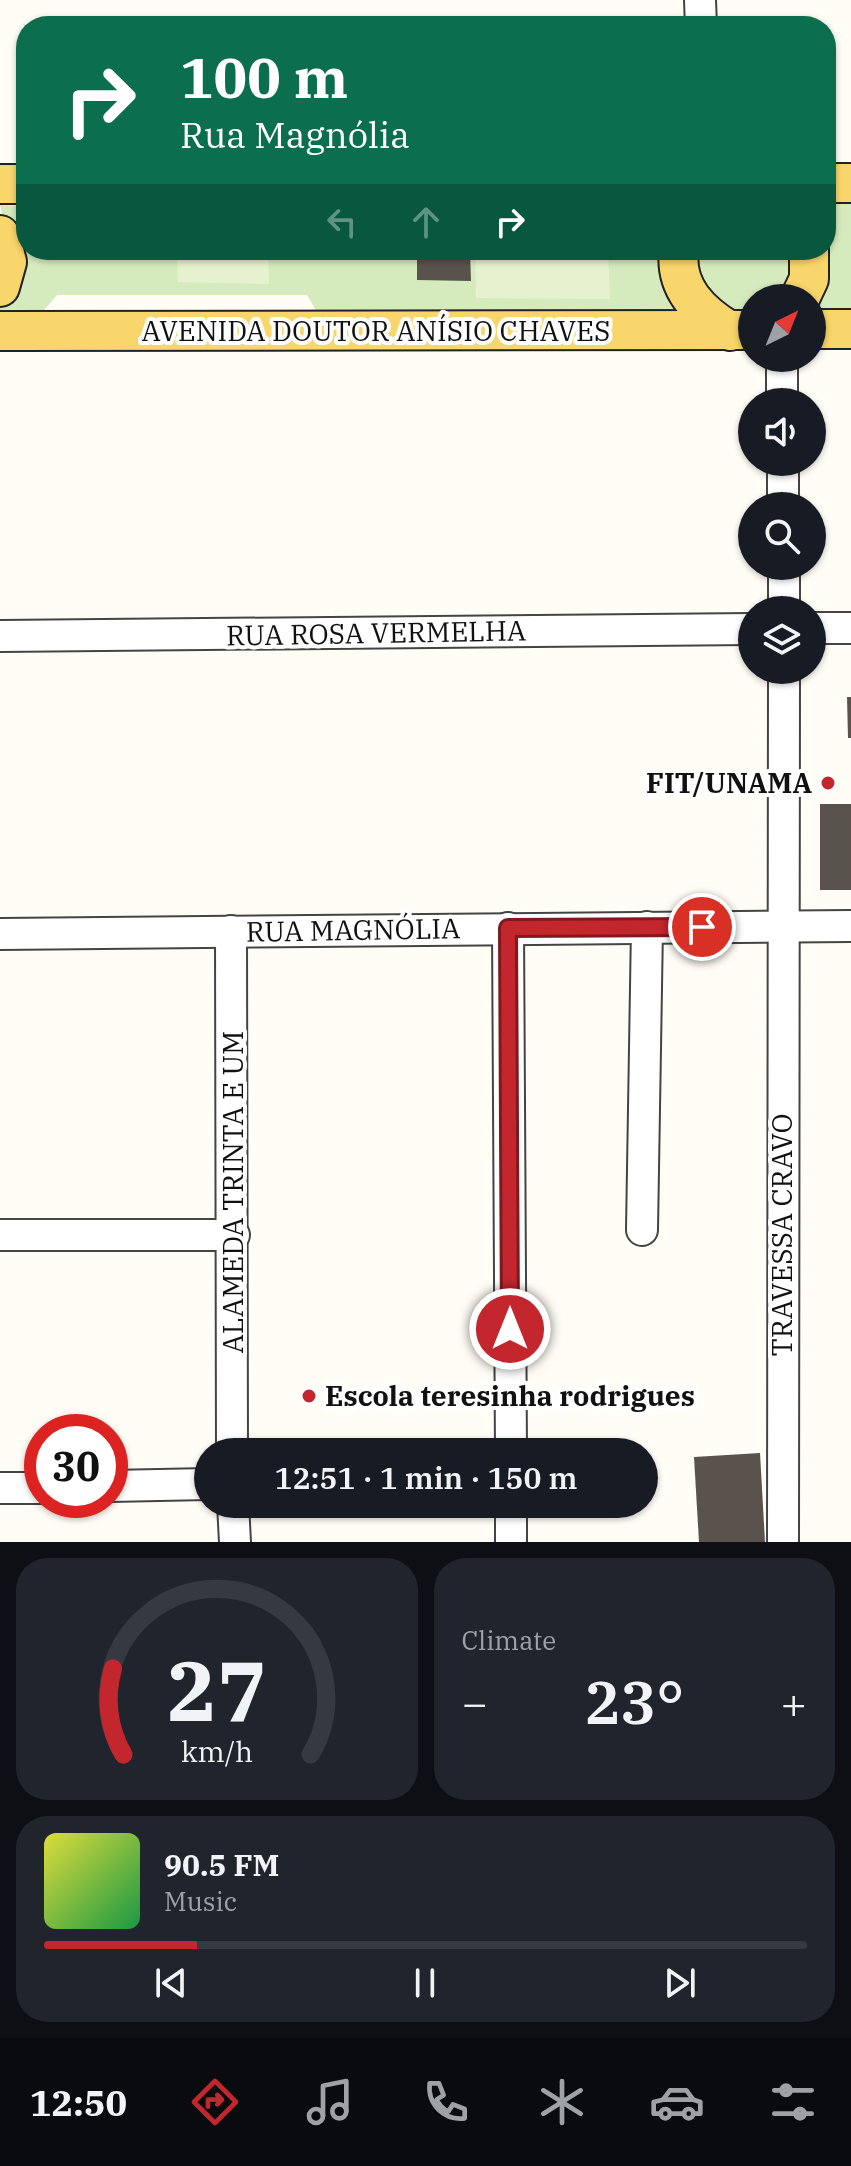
<!DOCTYPE html>
<html lang="en">
<head>
<meta charset="utf-8">
<style>
  body { margin:0; font-family:"IBM Plex Serif",serif; background:#20242c; color:#f1f3f6; height:100vh; display:flex; flex-direction:column; font-size:30px; white-space:nowrap }
  * { box-sizing:border-box; margin:0 }
  p { font-size:26px; color:#9ea1a6 }
  .icon { flex:none; width:44px; height:44px; fill:none; stroke:currentColor; stroke-width:2; stroke-linecap:round; stroke-linejoin:round }
  .map { position:relative; height:1542px; overflow:hidden }
  .details { display:flex; flex-direction:column; gap:16px; padding:16px; background:#0d0f14; flex:1 }
  .details>* { flex:none }
  .hud { position:absolute; left:16px; top:16px; width:820px; height:244px; border-radius:32px; box-shadow:0 2px 6px #0004; background:#0b6e4f; color:#fff; overflow:hidden }
  .needle { width:52px; rotate:43deg }
  .buttons { position:absolute; left:738px; top:284px; display:grid; gap:16px }
  .buttons a { display:grid; place-items:center; width:88px; height:88px; border-radius:50%; background:#171b24; box-shadow:0 2px 6px #0004; font-size:40px }
  .speed { position:absolute; left:24px; top:1414px; display:flex; gap:16px; font-size:40px; font-weight:700; text-align:center }
  .speed>* { display:grid; place-content:center; width:104px; height:104px; border-radius:50%; background:#171b24; box-shadow:0 2px 6px #0004; line-height:1 }
  .speed .limit { border:12px solid #d22; background:#fff; color:#111 }
  .pin { position:absolute; display:grid; place-items:center; width:68px; height:68px; color:#fff; margin:-34px; border:4px solid #fff; border-radius:50%; box-shadow:0 2px 8px #0007 }
  .me { position:absolute; width:88px; margin:-44px; rotate:0deg; stroke-linejoin:round; filter:drop-shadow(0 0 6px #0008) }
  .turn { display:flex; align-items:center; gap:28px; height:168px; padding:0 32px; font-size:36px }
  .turn .icon { width:104px; height:104px; stroke-width:2.5 }
  .turn b { display:block; font-size:56px; line-height:68px }
  .lanes { display:flex; align-items:center; height:76px; padding:0 32px; background:#0003; justify-content:center; gap:40px; direction:ltr }
  .lanes .off { opacity:.35 }
  .big { font-size:60px; font-weight:600; line-height:1.1 }
  .details .card { flex:1; display:flex; flex-direction:column; justify-content:center; gap:12px; min-width:0; padding:0 28px; border-radius:32px; background:#20242c }
  .details .dial { align-items:center; gap:0 }
  .dial svg { height:208px; overflow:visible; fill:none; stroke:#363941; stroke-width:7; stroke-linecap:round; text-anchor:middle }
  .dial text { fill:#f1f3f6; stroke:none }
  .song { display:flex; align-items:center; gap:24px }
  .cover { width:96px; height:96px; border-radius:12px; background:linear-gradient(135deg,hsl(60 70% 55%),hsl(140 70% 35%)) }
  .played { height:8px; border-radius:4px; background:linear-gradient(90deg,#c4262e 20%,#363941 20%) }
  .keys { display:flex; justify-content:space-around; direction:ltr }
  .heat { display:flex; justify-content:space-between; align-items:center; font-size:44px; direction:ltr }
  .details .tiles { flex:1; display:grid; gap:16px; grid-template-columns:1fr 1fr }
  .card:last-child { grid-column:span 2 }
  .trip { position:absolute; left:194px; top:1438px; width:464px; height:80px; border-radius:40px; background:#171b24; box-shadow:0 2px 6px #0004; font-weight:600; line-height:80px; text-align:center }
  .tab-bar { display:flex; height:128px; justify-content:space-around; align-items:center; background:#090b0e; color:#9ea1a6 }
  .tab-bar .icon { width:56px; height:56px }
  .tab-bar .selected { color:#c4262e }
  .tab-bar b { font-size:36px; color:#f1f3f6 }
  .map>svg:first-child { display:block }
  .green { fill:#d5ebbd }
  .pitch { fill:#e6f2cf }
  .building { fill:#5a524d }
  .lines { fill:none; stroke-linecap:round; stroke-linejoin:round }
  .minor-casing { stroke:#444; stroke-width:34 }
  .major-casing { stroke:#222; stroke-width:42 }
  .minor { stroke:#fff; stroke-width:30 }
  .major { stroke:#f9d66b; stroke-width:38 }
  .route-casing { stroke:#7f191e; stroke-width:20 }
  .route { stroke:#c4262e; stroke-width:14 }
  .poi-dot { fill:#c4262e; stroke:#fff; stroke-width:3 }
  .labels { text-anchor:middle; stroke-width:8; stroke-linejoin:round; paint-order:stroke }
  .street-label { font-size:28px; fill:#111; stroke:#fff }
  .poi-label { font-size:28px; font-weight:bold; fill:#111; stroke:#fff; text-anchor:end }
</style>
</head>
<body>
<div class="map">
<svg width="851" height="1542" viewBox="0 0 851 1542">
  <rect width="100%" height="100%" fill="#fffdf5"/>
  <g class="green">
    <path d="M851 198V315L812 316 826 250V200Z"/>
    <path d="M0 205 26 206V250H666L692 316 318 314 307 295H57L39 316 0 315V307L17 290Z"/>
    <path d="M685 250H801L787 298H752V317L715 310Z"/>
  </g>
  <g class="pitch">
    <path d="M177 250H268L269 284 178 282Z"/>
    <path d="M475 250H608L610 299 476 298Z"/>
  </g>
  <g class="building">
    <path d="M417 250H470L471 281 417 280Z"/>
    <path d="M847 697H851V738H848Z"/>
    <rect x="820" y="804" width="31" height="86"/>
    <path d="M760 1453 765 1542H699L694 1457Z"/>
  </g>
  <g class="lines">
    <defs>
      <g id="minor">
        <path d="M700 0 701 26"/>
        <path d="M782 358V402"/>
        <path d="M783 462V506"/>
        <path d="M784 566V610"/>
        <path d="M812 628H851"/>
        <path d="M0 636 752 629"/>
        <path d="M508 928 511 1452"/>
        <path d="M231 931 232 1452"/>
        <path d="M0 934 851 926"/>
        <path d="M642 1230 647 927"/>
        <path d="M0 1235H234"/>
        <path d="M110 1486 208 1484"/>
        <path d="M0 1488H42"/>
        <path d="M233 1504 235 1542"/>
        <path d="M511 1504V1542"/>
        <path d="M783 1542 784 670"/>
      </g>
      <g id="major">
        <path d="M826 183H851"/>
        <path d="M0 184H26"/>
        <path d="M0 235 7 262 0 287"/>
        <path d="M679 250C674 288 700 313 730 331"/>
        <path d="M800 298 809 279V250"/>
        <path d="M812 329H851"/>
        <path d="M0 331 752 330"/>
      </g>
    </defs>
    <use href="#minor" class="minor-casing"/>
    <use href="#major" class="major-casing"/>
    <use href="#minor" class="minor"/>
    <use href="#major" class="major"/>
  </g>
  <g class="lines">
    <defs>
      <path id="route" d="M510 1329 508 928 702 927"/>
    </defs>
    <use href="#route" class="route-casing"/>
    <use href="#route" class="route"/>
  </g>
  <g class="poi-dot">
    <circle cx="828" cy="783" r="8"/>
    <circle cx="309" cy="1396" r="8"/>
  </g>
  <g class="labels">
    <g class="street-label">
      <text x="376" y="341">AVENIDA DOUTOR ANÍSIO CHAVES</text>
      <text transform="translate(376 633) rotate(-1)" y="10">RUA ROSA VERMELHA</text>
      <text transform="translate(353 930) rotate(-1)" y="10">RUA MAGNÓLIA</text>
      <text transform="translate(233 1192) rotate(-90)" y="10">ALAMEDA TRINTA E UM</text>
      <text transform="translate(782 1235) rotate(-90)" y="10">TRAVESSA CRAVO</text>
    </g>
    <g class="poi-label">
      <text x="812" y="793">FIT/UNAMA</text>
      <text x="325" y="1406" text-anchor="start">Escola teresinha rodrigues</text>
    </g>
  </g>
</svg>
<div class="buttons">
<a><svg class="needle" viewBox="-14 -14 28 28"><path d="M0-13l5 13h-10z" fill="#e53935"/><path d="M0 13l5-13h-10z" fill="#9ea1a6"/></svg></a>
<a><svg class="icon" aria-label="sound" viewBox="0 0 24 24"><path d="M4 9h4l5-4v14l-5-4H4zM17 9q2 3 0 6"/></svg></a>
<a><svg class="icon" aria-label="search" viewBox="0 0 24 24"><circle cx="10" cy="10" r="6"/><path d="M15 15l6 6"/></svg></a>
<a><svg class="icon" aria-label="layers" viewBox="0 0 24 24"><path d="M12 4l9 5-9 5-9-5zM3 14l9 5 9-5"/></svg></a>
</div>
<div class="speed"><div class="limit">30</div></div>
<div class="pin" style="left:702px;top:927px;background:#d93025"><svg class="icon" aria-label="arrive" viewBox="0 0 24 24"><path d="M6 21V4h12l-3 4 3 4H6"/></svg></div>
<svg class="me" style="left:510px;top:1329px" viewBox="-20 -20 40 40"><circle r="17" fill="#c4262e" stroke="#fff" stroke-width="3"/><path d="M0-11L8 9 0 5-8 9z" fill="#fff"/></svg>
<div class="trip">12:51 · 1 min · 150 m</div>
<div class="hud">
<div class="turn"><svg class="icon" aria-label="right" viewBox="0 0 24 24"><path d="M7 20v-9h11M14 6l5 5-5 5"/></svg><div><b>100 m</b>Rua Magnólia</div></div>
<div class="lanes"><svg class="icon off" aria-label="left" viewBox="0 0 24 24"><path d="M17 20v-9H6M10 6l-5 5 5 5"/></svg><svg class="icon off" aria-label="ahead" viewBox="0 0 24 24"><path d="M12 20V5M6 11l6-6 6 6"/></svg><svg class="icon" aria-label="right" viewBox="0 0 24 24"><path d="M7 20v-9h11M14 6l5 5-5 5"/></svg></div>
</div>
</div>
<section class="details">
<div class="tiles">
<div class="card dial"><svg viewBox="0 0 100 80">
<path d="M14 69A42 42 0 1 1 86 69"/>
<path d="M14 69A42 42 0 0 1 10 36" stroke="#c4262e"/>
<text x="50" y="56" font-size="32" font-weight="700">27</text>
<text x="50" y="72" font-size="11">km/h</text>
</svg></div>
<div class="card"><p>Climate</p>
<div class="heat"><a>−</a><b class="big">23°</b><a>+</a></div>
</div>
<div class="card">
<div class="song"><i class="cover"></i><div><b>90.5 FM</b><p>Music</p></div></div>
<div class="played"></div>
<div class="keys"><svg class="icon" aria-label="previous" viewBox="0 0 24 24"><path d="M18 5L8 12l10 7zM5 5v14"/></svg><svg class="icon" aria-label="pause" viewBox="0 0 24 24"><path d="M8 5v14M16 5v14"/></svg><svg class="icon" aria-label="next" viewBox="0 0 24 24"><path d="M6 5l10 7-10 7zM19 5v14"/></svg></div>
</div>
</div>
</section>
<nav class="tab-bar">
<b>12:50</b>
<svg class="icon selected" aria-label="directions" viewBox="0 0 24 24"><path d="M12 3l9 9-9 9-9-9zM9 14v-3h6M13 9l2 2-2 2"/></svg>
<svg class="icon" aria-label="music" viewBox="0 0 24 24"><path d="M9 18V5l10-2v13"/><circle cx="6" cy="18" r="3"/><circle cx="16" cy="16" r="3"/></svg>
<svg class="icon" aria-label="phone" viewBox="0 0 24 24"><path d="M5 4h4l2 5-3 2q2 4 5 5l2-3 5 2v4C11 20 4 13 5 4z"/></svg>
<svg class="icon" aria-label="climate" viewBox="0 0 24 24"><path d="M12 3v18M4 7l16 10M4 17L20 7"/></svg>
<svg class="icon" aria-label="car" viewBox="0 0 24 24"><path d="M5 17H2v-5l4-1 3-4h7l3 4 3 1v5h-3M9 17h6M6 11h13"/><circle cx="7" cy="17" r="2"/><circle cx="17" cy="17" r="2"/></svg>
<svg class="icon" aria-label="filters" viewBox="0 0 24 24"><path d="M4 7h16M4 17h16"/><circle cx="9" cy="7" r="2"/><circle cx="15" cy="17" r="2"/></svg>
</nav>
</body>
</html>
